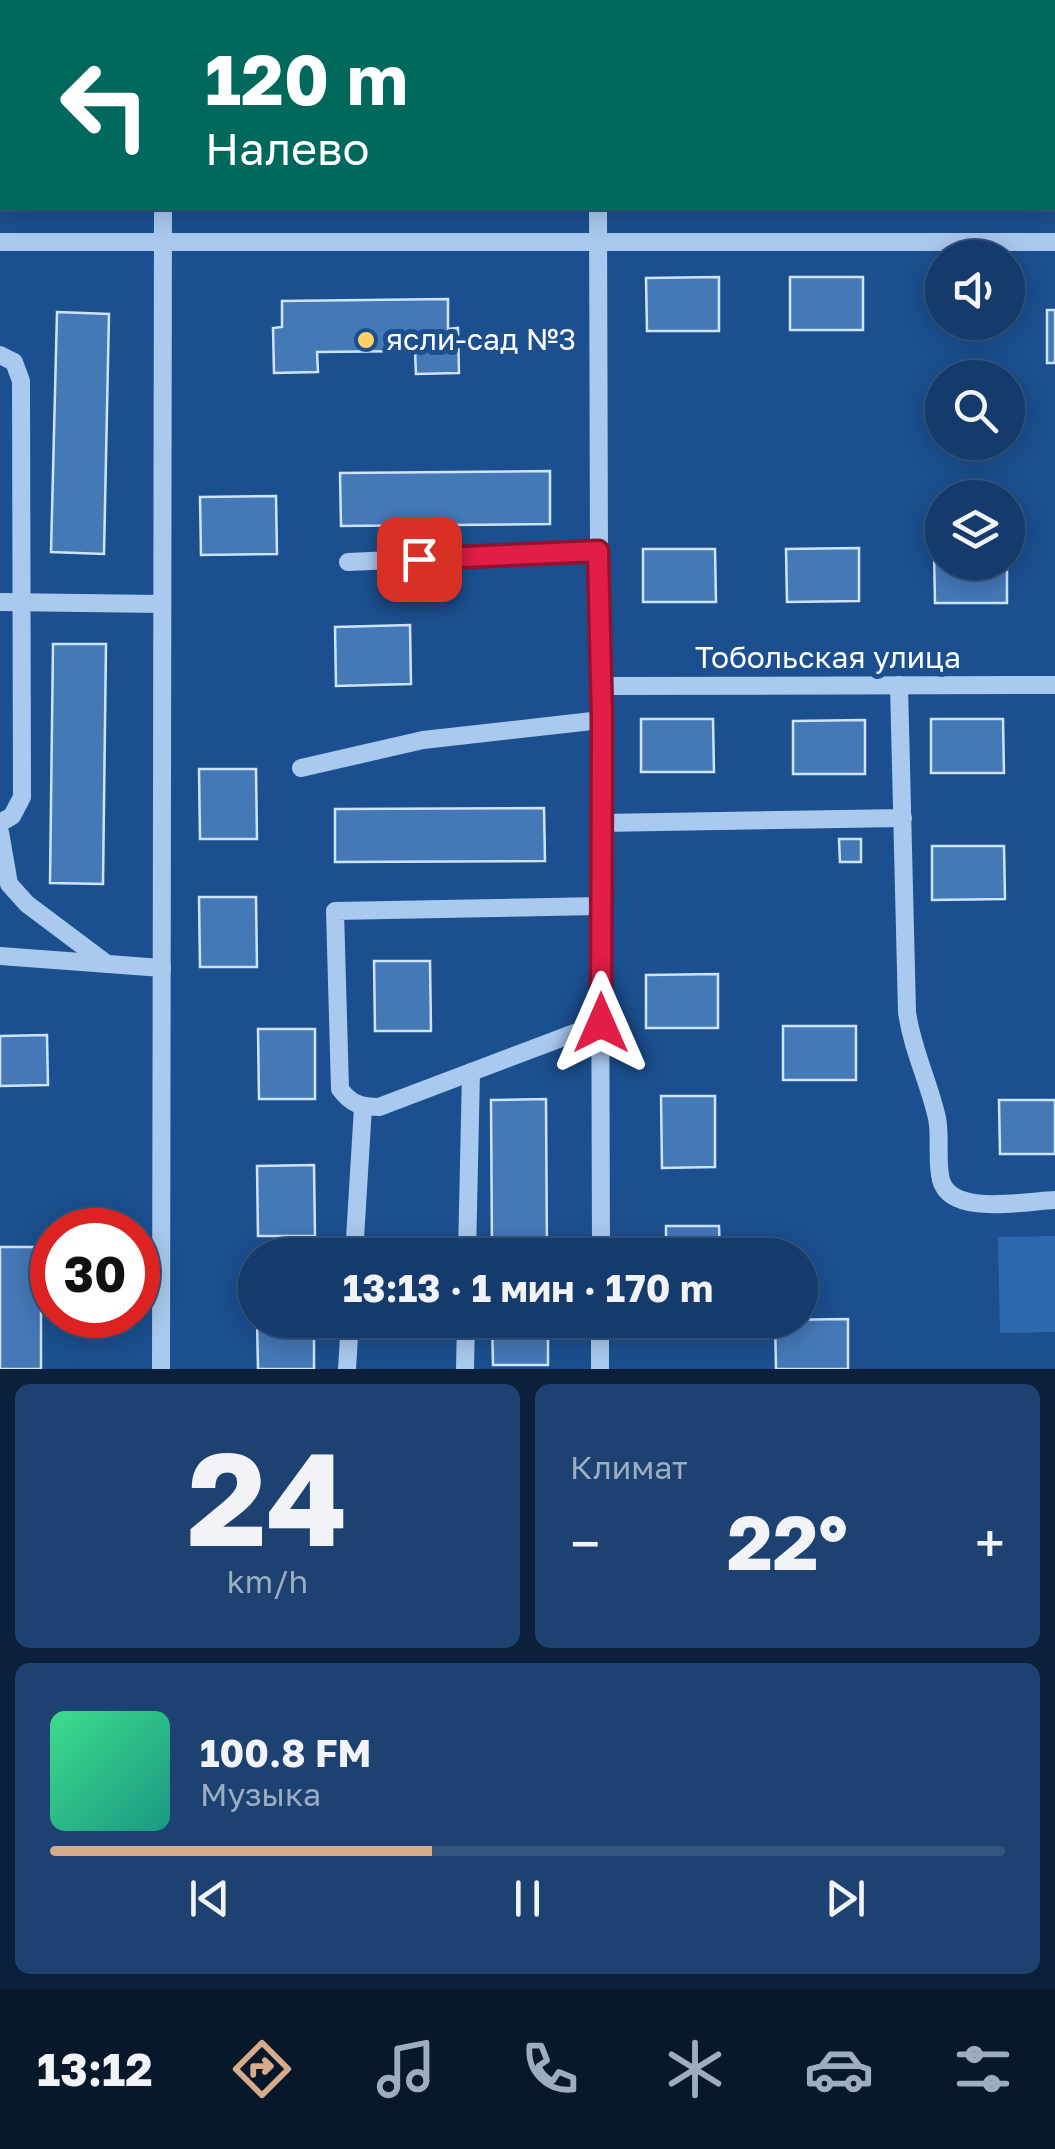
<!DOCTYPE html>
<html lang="ru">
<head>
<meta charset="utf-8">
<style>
  body { margin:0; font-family:"Golos Text",sans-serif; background:#1d4271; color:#f1f3f6; height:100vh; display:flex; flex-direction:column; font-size:38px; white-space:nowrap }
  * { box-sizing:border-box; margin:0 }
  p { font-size:32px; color:#9dadc1 }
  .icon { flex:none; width:55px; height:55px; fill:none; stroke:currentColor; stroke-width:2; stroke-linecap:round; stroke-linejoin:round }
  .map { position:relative; height:1369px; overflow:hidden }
  .side { display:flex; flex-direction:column; gap:15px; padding:15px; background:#0b203b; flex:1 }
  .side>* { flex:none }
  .top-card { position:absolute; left:0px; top:0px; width:1055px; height:210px; box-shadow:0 5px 25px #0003,0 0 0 2px #33557e; background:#00695c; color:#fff; overflow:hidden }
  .fabs { position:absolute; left:925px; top:240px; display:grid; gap:20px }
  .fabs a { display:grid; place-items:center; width:100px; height:100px; border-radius:50%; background:#143b6b; box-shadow:0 5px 25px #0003,0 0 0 2px #33557e; font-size:50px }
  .speed { position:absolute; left:30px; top:1208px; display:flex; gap:20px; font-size:50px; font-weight:700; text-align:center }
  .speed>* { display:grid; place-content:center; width:130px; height:130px; border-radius:50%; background:#143b6b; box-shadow:0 5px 25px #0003,0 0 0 2px #33557e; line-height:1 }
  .speed .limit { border:15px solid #d22; background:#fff; color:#111 }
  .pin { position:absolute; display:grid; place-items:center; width:85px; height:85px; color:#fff; margin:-42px; border-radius:20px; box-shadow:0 5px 15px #0006 }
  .me { position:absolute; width:110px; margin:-55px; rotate:0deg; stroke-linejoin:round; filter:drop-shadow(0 0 8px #0008) }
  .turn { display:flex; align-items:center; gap:35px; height:210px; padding:0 40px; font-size:45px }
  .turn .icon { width:130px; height:130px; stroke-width:2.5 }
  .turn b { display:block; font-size:70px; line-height:85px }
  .big { font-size:75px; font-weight:700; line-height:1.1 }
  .side .card { flex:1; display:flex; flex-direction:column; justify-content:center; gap:15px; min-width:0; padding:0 35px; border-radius:15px; background:#1d4271 }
  .side .dial { align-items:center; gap:0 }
  .dial b { font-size:130px; line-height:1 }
  .song { display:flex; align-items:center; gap:30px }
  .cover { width:120px; height:120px; border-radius:15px; background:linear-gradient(135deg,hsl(150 70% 55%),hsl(170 70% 35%)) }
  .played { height:10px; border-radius:5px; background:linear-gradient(90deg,#d6ab8b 40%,#33557e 40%) }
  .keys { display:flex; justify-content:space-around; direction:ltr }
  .heat { display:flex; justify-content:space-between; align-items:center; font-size:55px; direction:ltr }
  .side .tiles { flex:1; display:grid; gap:15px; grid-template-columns:1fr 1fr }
  .card:last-child { grid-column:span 2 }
  .trip { position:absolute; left:238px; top:1238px; width:580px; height:100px; border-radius:50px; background:#143b6b; box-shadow:0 5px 25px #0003,0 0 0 2px #33557e; font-weight:700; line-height:100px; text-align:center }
  .tab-bar { display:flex; height:160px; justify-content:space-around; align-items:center; background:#08182b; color:#9dadc1 }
  .tab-bar .icon { width:70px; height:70px }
  .tab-bar .selected { color:#d6ab8b }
  .tab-bar b { font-size:45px; color:#f1f3f6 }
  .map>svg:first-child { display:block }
  .green { fill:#2e69ad }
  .building { fill:#4478b7; stroke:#cfe3fa; stroke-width:2.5 }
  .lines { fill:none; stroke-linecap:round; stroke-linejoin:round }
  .minor { stroke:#a9c9ee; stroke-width:18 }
  .route-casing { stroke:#92132f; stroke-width:25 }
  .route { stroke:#e11d48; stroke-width:18 }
  .poi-dot { fill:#ffd166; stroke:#1b4f8f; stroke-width:4 }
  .labels { text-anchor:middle; stroke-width:10; stroke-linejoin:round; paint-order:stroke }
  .poi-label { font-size:30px; fill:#fff; stroke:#1b4f8f; text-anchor:start }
  .street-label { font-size:30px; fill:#fff; stroke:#1b4f8f }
</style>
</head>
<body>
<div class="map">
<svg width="1055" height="1369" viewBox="0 0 1055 1369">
  <rect width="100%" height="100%" fill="#1b4f8f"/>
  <path class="green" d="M1055 1236V1332L1000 1333 998 1237Z"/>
  <g class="building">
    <path d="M1013 0H1055V98L1052 2Z"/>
    <path d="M719 277V331H647L646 278Z"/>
    <rect x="790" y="277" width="73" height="53"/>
    <path d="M448 299V329L458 328 459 373 416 374 415 351 317 352 318 372 274 373 273 328 282 327V301Z"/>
    <rect x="1047" y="310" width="8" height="53"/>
    <path d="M57 312 109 314 104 554 51 552Z"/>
    <path d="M550 471V524L341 526 340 473Z"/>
    <path d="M276 496 277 554 201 555 200 497Z"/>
    <path d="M859 548V601L787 602 786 549Z"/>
    <path d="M643 549H715L716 602H643Z"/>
    <path d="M934 550H942V562H1007V603H935Z"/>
    <path d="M410 625 411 684 336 686 335 627Z"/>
    <path d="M53 644H106L103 884 50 883Z"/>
    <path d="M641 719H713L714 772H641Z"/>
    <path d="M931 719H1003L1004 773H931Z"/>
    <path d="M865 720V774H793V721Z"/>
    <path d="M199 769H256L257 839H200Z"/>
    <path d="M544 808 545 861 335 862V809Z"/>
    <path d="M839 839H861V862H840Z"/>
    <path d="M932 846H1004L1005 899 932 900Z"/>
    <path d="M199 897H256L257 967H200Z"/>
    <path d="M374 961H430L431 1031H375Z"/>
    <path d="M718 974V1028H646V975Z"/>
    <rect x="783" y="1026" width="73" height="54"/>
    <path d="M258 1029H315V1099H259Z"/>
    <path d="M47 1035 48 1085 0 1086V1036Z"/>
    <path d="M661 1096H715V1167L662 1168Z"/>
    <path d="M546 1099 547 1255H492L491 1100Z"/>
    <path d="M999 1100H1055V1154H1000Z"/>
    <path d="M314 1165 315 1236H258L257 1166Z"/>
    <path d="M666 1226H719L720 1255H666Z"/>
    <rect x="0" y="1247" width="41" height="122"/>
    <path d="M848 1319V1369H776L775 1320Z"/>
    <path d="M257 1320H314V1369H258Z"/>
    <path d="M492 1320H548V1365H493Z"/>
  </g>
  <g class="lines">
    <g class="minor">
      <path d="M598 0V2"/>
      <path d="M164 2V0"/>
      <path d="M1052 162H1055"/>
      <path d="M598 208 601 1255"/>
      <path d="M0 242H1055"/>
      <path d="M0 355 14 362 21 381 22 797 12 816 0 823"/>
      <path d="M348 562 598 551"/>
      <path d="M0 602 162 604"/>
      <path d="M899 685 907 1012C912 1049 929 1082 937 1118 941 1138 936 1160 941 1180 951 1217 1025 1201 1055 1200"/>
      <path d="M601 686 1055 685"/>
      <path d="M301 768 423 740 601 720"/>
      <path d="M601 823 903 818"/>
      <path d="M0 832 9 884 27 904 107 964"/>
      <path d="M0 956 162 968"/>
      <path d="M601 1023 379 1107C361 1107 351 1104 340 1089L335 911 601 906"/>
      <path d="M354 1255 363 1107"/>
      <path d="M467 1255 471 1072"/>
      <path d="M161 1369 163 208"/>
      <path d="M347 1369 350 1320"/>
      <path d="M465 1369 466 1320"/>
      <path d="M600 1369V1320"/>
    </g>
  </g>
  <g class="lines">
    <defs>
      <path id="route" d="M419 559 598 551 602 720 601 1023"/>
    </defs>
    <use href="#route" class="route-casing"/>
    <use href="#route" class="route"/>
  </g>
  <circle class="poi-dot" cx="366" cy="340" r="10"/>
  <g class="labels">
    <g class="poi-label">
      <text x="386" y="350">ясли-сад №3</text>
    </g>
    <g class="street-label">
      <text x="828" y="668">Тобольская улица</text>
    </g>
  </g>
</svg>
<div class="fabs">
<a><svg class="icon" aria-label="sound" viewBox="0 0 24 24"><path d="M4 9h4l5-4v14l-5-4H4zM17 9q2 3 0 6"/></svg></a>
<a><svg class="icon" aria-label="search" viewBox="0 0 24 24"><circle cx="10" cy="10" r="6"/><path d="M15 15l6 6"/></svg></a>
<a><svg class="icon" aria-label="layers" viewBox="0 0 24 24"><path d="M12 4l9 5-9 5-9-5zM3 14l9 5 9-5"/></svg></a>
</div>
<div class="speed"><div class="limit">30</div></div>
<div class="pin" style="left:419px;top:559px;background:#d93025"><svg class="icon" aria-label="arrive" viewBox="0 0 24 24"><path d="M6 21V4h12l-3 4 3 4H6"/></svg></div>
<svg class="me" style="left:601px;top:1023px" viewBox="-20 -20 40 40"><path d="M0-17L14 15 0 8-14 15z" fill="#e11d48" stroke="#fff" stroke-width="4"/></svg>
<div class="trip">13:13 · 1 мин · 170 m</div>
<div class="top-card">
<div class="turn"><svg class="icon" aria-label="left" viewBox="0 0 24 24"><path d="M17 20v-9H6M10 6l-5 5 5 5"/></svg><div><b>120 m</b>Налево</div></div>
</div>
</div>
<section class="side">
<div class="tiles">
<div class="card dial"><b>24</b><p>km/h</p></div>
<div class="card"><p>Климат</p>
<div class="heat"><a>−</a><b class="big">22°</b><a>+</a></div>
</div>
<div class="card">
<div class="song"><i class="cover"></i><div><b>100.8 FM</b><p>Музыка</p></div></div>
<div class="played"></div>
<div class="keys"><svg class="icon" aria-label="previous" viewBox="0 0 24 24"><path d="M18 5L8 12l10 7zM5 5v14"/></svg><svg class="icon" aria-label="pause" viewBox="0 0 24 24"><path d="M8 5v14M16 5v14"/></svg><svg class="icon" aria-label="next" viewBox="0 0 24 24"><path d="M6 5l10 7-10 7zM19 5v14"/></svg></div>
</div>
</div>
</section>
<nav class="tab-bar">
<b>13:12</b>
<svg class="icon selected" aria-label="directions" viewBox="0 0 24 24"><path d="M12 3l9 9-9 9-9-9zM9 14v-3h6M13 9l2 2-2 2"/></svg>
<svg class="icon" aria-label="music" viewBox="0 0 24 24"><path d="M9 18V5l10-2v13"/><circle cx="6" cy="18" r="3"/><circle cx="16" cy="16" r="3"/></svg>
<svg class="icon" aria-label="phone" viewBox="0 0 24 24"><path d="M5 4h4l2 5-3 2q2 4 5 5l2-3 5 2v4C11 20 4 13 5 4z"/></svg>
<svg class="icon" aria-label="climate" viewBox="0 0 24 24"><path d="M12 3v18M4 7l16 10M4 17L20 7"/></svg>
<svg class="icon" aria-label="car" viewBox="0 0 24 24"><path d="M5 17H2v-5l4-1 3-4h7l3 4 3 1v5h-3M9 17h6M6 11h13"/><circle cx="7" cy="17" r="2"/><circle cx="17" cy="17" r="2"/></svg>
<svg class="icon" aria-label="filters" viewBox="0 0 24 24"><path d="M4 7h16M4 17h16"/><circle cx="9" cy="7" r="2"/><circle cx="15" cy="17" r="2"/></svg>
</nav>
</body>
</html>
